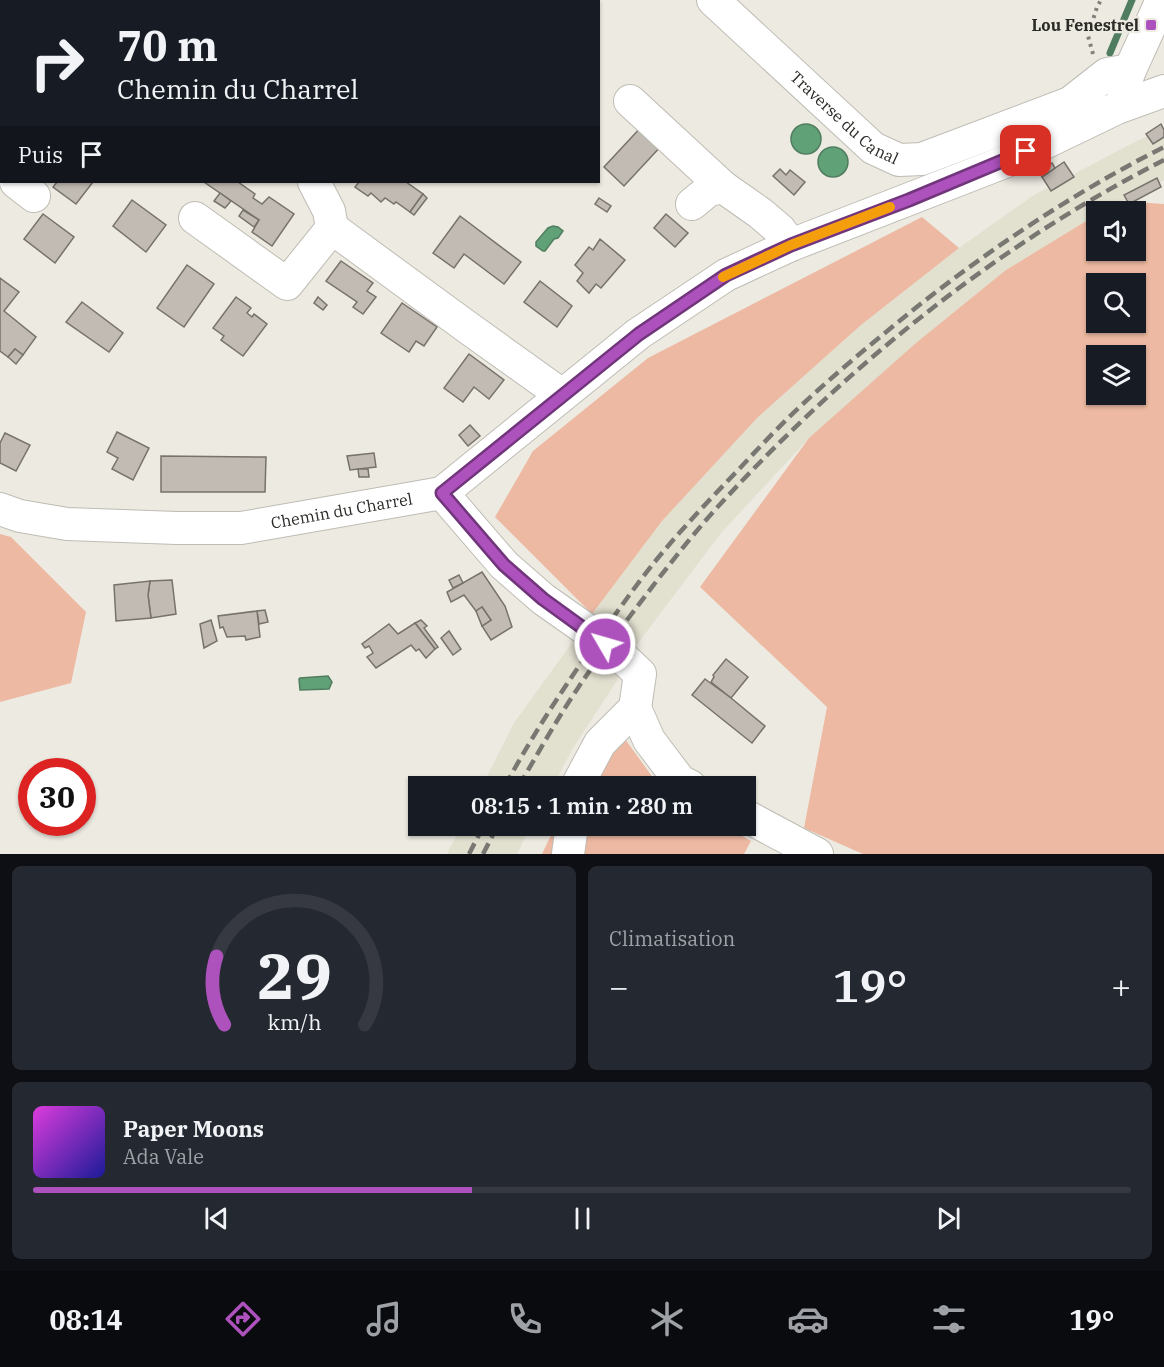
<!DOCTYPE html>
<html lang="fr">
<head>
<meta charset="utf-8">
<style>
  body { margin:0; font-family:"IBM Plex Serif",serif; background:#242831; color:#f1f3f6; height:100vh; display:flex; flex-direction:column; font-size:22px; white-space:nowrap }
  * { box-sizing:border-box; margin:0 }
  p { font-size:20px; color:#9ea1a6 }
  .icon { flex:none; width:33px; height:33px; fill:none; stroke:currentColor; stroke-width:2; stroke-linecap:round; stroke-linejoin:round }
  .map { position:relative; height:854px; overflow:hidden }
  .side { display:flex; flex-direction:column; gap:12px; padding:12px; background:#0d0f14; flex:1 }
  .side>* { flex:none }
  .hud { position:absolute; left:0px; top:0px; width:600px; height:183px; box-shadow:0 2px 4px #0004; background:#171b24; color:#f1f3f6; overflow:hidden }
  .tools { position:absolute; left:1086px; top:201px; display:grid; gap:12px }
  .tools a { display:grid; place-items:center; width:60px; height:60px; border-radius:0px; background:#171b24; box-shadow:0 2px 4px #0004; font-size:30px }
  .speed { position:absolute; left:18px; top:758px; display:flex; gap:12px; font-size:30px; font-weight:700; text-align:center }
  .speed>* { display:grid; place-content:center; width:78px; height:78px; border-radius:50%; background:#171b24; box-shadow:0 2px 4px #0004; line-height:1 }
  .speed .limit { border:9px solid #d22; background:#fff; color:#111 }
  .pin { position:absolute; display:grid; place-items:center; width:51px; height:51px; color:#fff; margin:-26px; border-radius:12px; box-shadow:0 3px 9px #0006 }
  .me { position:absolute; width:66px; margin:-33px; rotate:308deg; stroke-linejoin:round; filter:drop-shadow(0 0 4px #0008) }
  .turn { display:flex; align-items:center; gap:21px; height:126px; padding:0 18px; font-size:27px }
  .turn .icon { width:78px; height:78px; stroke-width:2.5 }
  .turn b { display:block; font-size:42px; line-height:51px }
  .then { display:flex; align-items:center; height:57px; padding:0 18px; background:#0003; gap:12px; font-size:22px }
  .big { font-size:45px; font-weight:600; line-height:1.1 }
  .side .tile { flex:1; display:flex; flex-direction:column; justify-content:center; gap:9px; min-width:0; padding:0 21px; border-radius:9px; background:#242831 }
  .side .dial { align-items:center; gap:0 }
  .dial svg { height:156px; overflow:visible; fill:none; stroke:#363941; stroke-width:7; stroke-linecap:round; text-anchor:middle }
  .dial text { fill:#f1f3f6; stroke:none }
  .song { display:flex; align-items:center; gap:18px }
  .cover { width:72px; height:72px; border-radius:9px; background:linear-gradient(135deg,hsl(300 70% 55%),hsl(240 70% 35%)) }
  .played { height:6px; border-radius:3px; background:linear-gradient(90deg,#ad51bc 40%,#363941 40%) }
  .keys { display:flex; justify-content:space-around; direction:ltr }
  .heat { display:flex; justify-content:space-between; align-items:center; font-size:33px; direction:ltr }
  .side .tiles { flex:1; display:grid; gap:12px; grid-template-columns:1fr 1fr }
  .tile:last-child { grid-column:span 2 }
  .trip { position:absolute; left:408px; top:776px; width:348px; height:60px; border-radius:0px; background:#171b24; box-shadow:0 2px 4px #0004; font-weight:600; line-height:60px; text-align:center }
  .tabs { display:flex; height:96px; justify-content:space-around; align-items:center; background:#090b0e; color:#9ea1a6 }
  .tabs .icon { width:42px; height:42px }
  .tabs .current { color:#ad51bc }
  .tabs b { font-size:27px; color:#f1f3f6 }
  .map>svg:first-child { display:block }
  .built { fill:#e2e0cf }
  .green { fill:#edb9a2; fill-rule:evenodd }
  .water { fill:#61a178; stroke:#507d5f; stroke-width:1.5 }
  .lines { fill:none; stroke-linecap:round; stroke-linejoin:round }
  .stream { stroke:#507d5f; stroke-width:7 }
  .building { fill:#c1bbb3; stroke:#77726b; stroke-width:1.5 }
  .minor-casing { stroke:#bebcb4; stroke-width:34 }
  .path { stroke:#82817b; stroke-width:4; stroke-dasharray:3 4.5; stroke-linecap:butt }
  .minor { stroke:#fff; stroke-width:32 }
  .rail { stroke:#787771; stroke-width:4.5; stroke-dasharray:12 6; stroke-linecap:butt }
  .minor-bridge-casing { stroke:#bebcb4; stroke-width:34; stroke-linecap:butt }
  .minor-bridge { stroke:#fff; stroke-width:32 }
  .route-casing { stroke:#70357a; stroke-width:15 }
  .route { stroke:#ad51bc; stroke-width:10 }
  .slow { stroke:#f59e0b; stroke-width:10 }
  .poi-dot { fill:#ad51bc; stroke:#eceae1; stroke-width:2 }
  .labels { text-anchor:middle; stroke-width:4.5; stroke-linejoin:round; paint-order:stroke }
  .poi-label { font-size:16px; font-weight:bold; fill:#2a2a26; stroke:#eceae1; text-anchor:end }
  .street-label { font-size:16px; fill:#2a2a26; stroke:#eceae1 }
</style>
</head>
<body>
<div class="map">
<svg width="1164" height="854" viewBox="0 0 1164 854">
  <rect width="100%" height="100%" fill="#eceae1"/>
  <g class="built">
    <path d="M1164 128V180L1121 201 1103 211 1096 212V215L1006 270 809 438 721 533 635 647 592 614 662 521 758 417 861 325 959 248 1034 195 1131 144Z"/>
    <path d="M574 640 620 676 573 748 553 786H482L514 723Z"/>
    <path d="M462 825H531L517 854H447Z"/>
  </g>
  <g class="green">
    <path d="M1121 201 1164 204V854H863L804 828 827 707 700 587 809 438 916 343 1006 270 1096 215V250H1136V212L1103 211ZM1096 284H1136V322H1096ZM1096 356H1136V394H1096Z"/>
    <path d="M922 217 959 248 861 325 758 417 662 521 592 614 495 517 533 451 648 358Z"/>
    <path d="M0 534 11 537 86 612 71 683 0 702Z"/>
    <path d="M609 717 659 786H575Z"/>
    <path d="M556 825H724L751 841 744 854H542Z"/>
  </g>
  <g class="water">
    <circle cx="806" cy="139" r="15"/>
    <circle cx="833" cy="162" r="15"/>
    <path d="M553 226 558 227 563 231 558 238 554 239 545 251H543L536 246V242L548 228Z"/>
    <path d="M328 676 332 682 329 689 300 690 299 679 300 678Z"/>
  </g>
  <g class="lines">
    <path class="stream" d="M1110 53 1132 0"/>
  </g>
  <g class="building">
    <path d="M1161 124 1164 130V137L1153 144 1146 134Z"/>
    <path d="M643 125 663 144 624 186 604 167Z"/>
    <path d="M1064 162 1074 177 1051 191 1042 177Z"/>
    <path d="M1052 163 1055 168 1042 177 1039 172Z"/>
    <path d="M780 169 786 175 790 170 805 182 794 195 773 176Z"/>
    <path d="M1157 178 1161 187 1129 204 1124 195Z"/>
    <path d="M57 182H93L76 204 53 187Z"/>
    <path d="M204 182H238L255 194 253 198 262 204 269 197 294 214 272 246 252 232 259 220Z"/>
    <path d="M359 182H406L423 194 410 212 396 202 394 204 385 198 381 202 371 193 368 196 355 187Z"/>
    <path d="M220 193 231 201 225 208 214 201Z"/>
    <path d="M423 194 427 198 414 215 410 212Z"/>
    <path d="M599 198 611 206 607 212 595 204Z"/>
    <path d="M132 200 166 225 146 252 113 226Z"/>
    <path d="M243 210 259 220 254 227 239 216Z"/>
    <path d="M43 214 74 237 55 263 24 239Z"/>
    <path d="M666 214 688 233 675 247 654 228Z"/>
    <path d="M460 216 521 262 504 284 464 254 454 268 433 253Z"/>
    <path d="M600 239 625 260 601 288 596 284 589 293 577 281 583 273 575 265 589 247 593 250Z"/>
    <path d="M341 261 373 283 367 291 376 297 363 314 353 307 357 302 326 281Z"/>
    <path d="M187 265 214 284 184 327 157 308Z"/>
    <path d="M0 278 19 292 4 311 36 337 23 355 15 349 8 357 0 351Z"/>
    <path d="M540 281 572 306 557 327 524 302Z"/>
    <path d="M236 297 251 308 247 313 252 317 254 314 267 324 243 356 221 340 224 336 213 328Z"/>
    <path d="M318 297 327 305 323 310 314 303Z"/>
    <path d="M82 302 123 333 109 352 66 322Z"/>
    <path d="M402 303 437 327 424 346 416 341 409 352 381 333Z"/>
    <path d="M15 349 23 355 16 364 8 357Z"/>
    <path d="M469 354 504 380 489 399 474 387 463 402 444 388Z"/>
    <path d="M470 425 480 436 468 446 459 435Z"/>
    <path d="M117 432 149 448 133 480 112 469 118 458 107 452Z"/>
    <path d="M5 433 30 445 16 471 0 463V443Z"/>
    <path d="M374 453 376 467 350 470 347 456Z"/>
    <path d="M161 456 266 457 265 492H161Z"/>
    <path d="M358 469H368L369 477H359Z"/>
    <path d="M482 572 505 606 512 627 491 640 482 626 491 620 482 607 476 611 464 595 451 602 447 592Z"/>
    <path d="M459 575 463 583 453 588 449 580Z"/>
    <path d="M172 580 176 614 151 618 148 595 150 581Z"/>
    <path d="M150 581 148 595 151 618 116 621 114 585Z"/>
    <path d="M482 607 491 620 482 626 476 611Z"/>
    <path d="M265 610 268 622 259 624 257 611Z"/>
    <path d="M257 611 260 637 246 640 245 636 227 637 223 627 220 628 218 616Z"/>
    <path d="M211 620 217 641 204 648 200 624Z"/>
    <path d="M421 620 427 626 424 628 438 647 435 649 415 623Z"/>
    <path d="M415 623 435 649 426 658 419 649 416 651 411 645 376 668 367 657 373 653 369 646 365 648 362 644 389 624 398 634Z"/>
    <path d="M449 631 461 649 453 655 441 638Z"/>
    <path d="M726 659 748 677 731 698 711 682 714 677 713 675Z"/>
    <path d="M705 679 731 698 765 726 752 743 692 695Z"/>
  </g>
  <g class="lines">
    <defs>
      <g id="minor">
        <path id="s1" d="M713 0 873 148 899 160 922 159 1070 103 1107 74 1130 70"/>
        <path d="M1123 90 1130 70 1162 0"/>
        <path d="M630 101 723 187"/>
        <path d="M16 182 34 196"/>
        <path d="M314 182 329 211 332 228"/>
        <path d="M692 204 709 190 723 187 760 213 780 230 791 245"/>
        <path d="M195 218 287 284 332 228 467 327 562 395"/>
        <path d="M442 493 504 565 543 599 587 630"/>
        <path id="s2" d="M0 509 20 516 67 524 177 528H241L442 493 638 334 726 275 791 245 1007 161 1117 108 1164 91"/>
        <path d="M635 708 649 740 680 781 690 786"/>
        <path d="M577 786 600 743 635 708 640 674 623 658"/>
        <path d="M746 816 817 854"/>
        <path d="M568 854 572 825"/>
      </g>
    </defs>
    <use href="#minor" class="minor-casing"/>
    <path class="path" d="M1093 54 1088 36 1097 7 1101 0"/>
    <use href="#minor" class="minor"/>
    <g class="rail">
      <path d="M505 786C533 734 566 684 600 636 622 605 643 575 668 546 691 519 716 493 741 467 765 441 790 415 817 391 848 363 881 336 913 310 991 248 1075 192 1164 147"/>
      <path d="M519 786C538 753 557 719 578 688 590 669 605 651 618 632 652 587 686 541 724 500 850 364 999 244 1164 160"/>
      <path d="M469 854 484 825"/>
      <path d="M483 854 498 825"/>
    </g>
    <defs>
      <path id="minor-bridge" d="M587 630 623 658"/>
    </defs>
    <use href="#minor-bridge" class="minor-bridge-casing"/>
    <use href="#minor-bridge" class="minor-bridge"/>
  </g>
  <g class="lines">
    <defs>
      <path id="route" d="M605 644 543 599 504 565 442 493 639 334 726 275 791 245 909 200 1026 151"/>
    </defs>
    <use href="#route" class="route-casing"/>
    <use href="#route" class="route"/>
    <path class="slow" d="M723 277 791 245 890 207"/>
  </g>
  <rect class="poi-dot" x="1145" y="19" width="12" height="12" rx="3"/>
  <g class="labels">
    <g class="poi-label">
      <text x="1139" y="31">Lou Fenestrel</text>
    </g>
    <g class="street-label">
      <text dy="6" stroke="none"><textPath href="#s1" startOffset="177">Traverse du Canal</textPath></text>
      <text dy="6" stroke="none"><textPath href="#s2" startOffset="345">Chemin du Charrel</textPath></text>
    </g>
  </g>
</svg>
<div class="tools">
<a><svg class="icon" aria-label="sound" viewBox="0 0 24 24"><path d="M4 9h4l5-4v14l-5-4H4zM17 9q2 3 0 6"/></svg></a>
<a><svg class="icon" aria-label="search" viewBox="0 0 24 24"><circle cx="10" cy="10" r="6"/><path d="M15 15l6 6"/></svg></a>
<a><svg class="icon" aria-label="layers" viewBox="0 0 24 24"><path d="M12 4l9 5-9 5-9-5zM3 14l9 5 9-5"/></svg></a>
</div>
<div class="speed"><div class="limit">30</div></div>
<div class="pin" style="left:1026px;top:151px;background:#d93025"><svg class="icon" aria-label="arrive" viewBox="0 0 24 24"><path d="M6 21V4h12l-3 4 3 4H6"/></svg></div>
<svg class="me" style="left:605px;top:644px" viewBox="-20 -20 40 40"><circle r="17" fill="#ad51bc" stroke="#fff" stroke-width="3"/><path d="M0-11L8 9 0 5-8 9z" fill="#fff"/></svg>
<div class="trip">08:15 · 1 min · 280 m</div>
<div class="hud">
<div class="turn"><svg class="icon" aria-label="right" viewBox="0 0 24 24"><path d="M7 20v-9h11M14 6l5 5-5 5"/></svg><div><b>70 m</b>Chemin du Charrel</div></div>
<div class="then">Puis<svg class="icon" aria-label="arrive" viewBox="0 0 24 24"><path d="M6 21V4h12l-3 4 3 4H6"/></svg></div>
</div>
</div>
<section class="side">
<div class="tiles">
<div class="tile dial"><svg viewBox="0 0 100 80">
<path d="M14 69A42 42 0 1 1 86 69"/>
<path d="M14 69A42 42 0 0 1 10 34" stroke="#ad51bc"/>
<text x="50" y="56" font-size="32" font-weight="700">29</text>
<text x="50" y="72" font-size="11">km/h</text>
</svg></div>
<div class="tile"><p>Climatisation</p>
<div class="heat"><a>−</a><b class="big">19°</b><a>+</a></div>
</div>
<div class="tile">
<div class="song"><i class="cover"></i><div><b>Paper Moons</b><p>Ada Vale</p></div></div>
<div class="played"></div>
<div class="keys"><svg class="icon" aria-label="previous" viewBox="0 0 24 24"><path d="M18 5L8 12l10 7zM5 5v14"/></svg><svg class="icon" aria-label="pause" viewBox="0 0 24 24"><path d="M8 5v14M16 5v14"/></svg><svg class="icon" aria-label="next" viewBox="0 0 24 24"><path d="M6 5l10 7-10 7zM19 5v14"/></svg></div>
</div>
</div>
</section>
<nav class="tabs">
<b>08:14</b>
<svg class="icon current" aria-label="directions" viewBox="0 0 24 24"><path d="M12 3l9 9-9 9-9-9zM9 14v-3h6M13 9l2 2-2 2"/></svg>
<svg class="icon" aria-label="music" viewBox="0 0 24 24"><path d="M9 18V5l10-2v13"/><circle cx="6" cy="18" r="3"/><circle cx="16" cy="16" r="3"/></svg>
<svg class="icon" aria-label="phone" viewBox="0 0 24 24"><path d="M5 4h4l2 5-3 2q2 4 5 5l2-3 5 2v4C11 20 4 13 5 4z"/></svg>
<svg class="icon" aria-label="climate" viewBox="0 0 24 24"><path d="M12 3v18M4 7l16 10M4 17L20 7"/></svg>
<svg class="icon" aria-label="car" viewBox="0 0 24 24"><path d="M5 17H2v-5l4-1 3-4h7l3 4 3 1v5h-3M9 17h6M6 11h13"/><circle cx="7" cy="17" r="2"/><circle cx="17" cy="17" r="2"/></svg>
<svg class="icon" aria-label="filters" viewBox="0 0 24 24"><path d="M4 7h16M4 17h16"/><circle cx="9" cy="7" r="2"/><circle cx="15" cy="17" r="2"/></svg>
<b>19°</b>
</nav>
</body>
</html>
